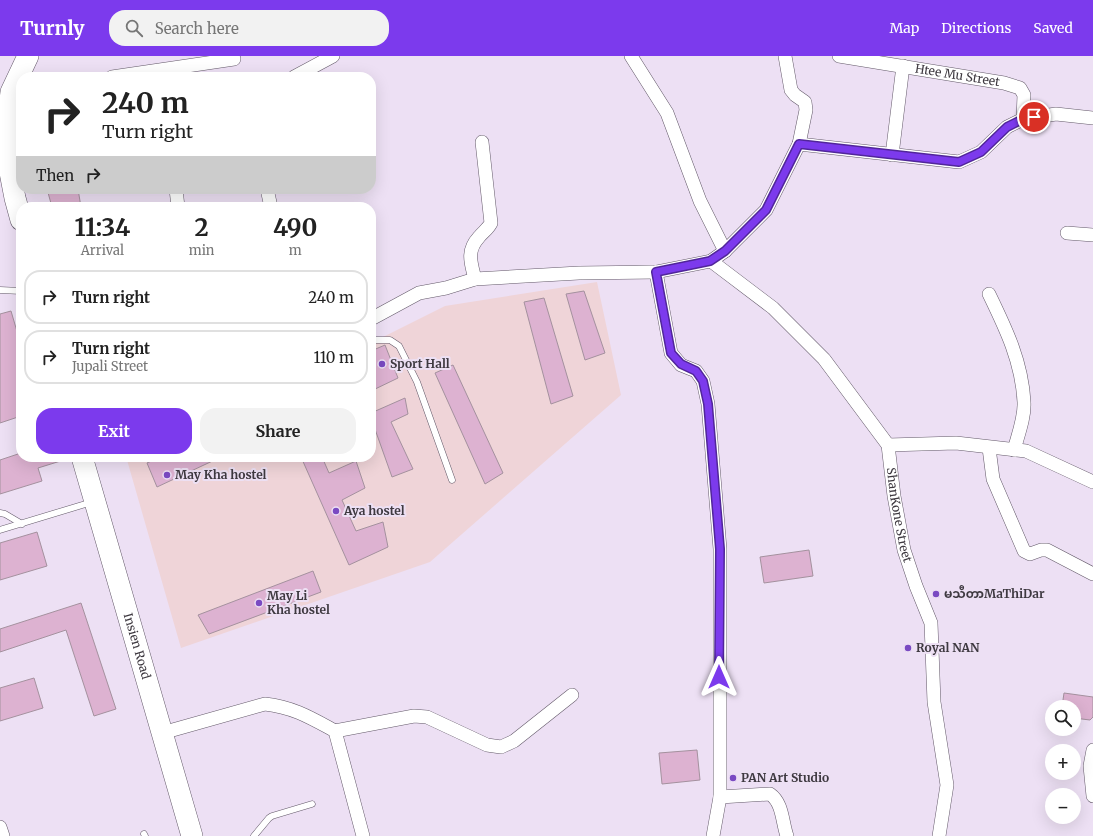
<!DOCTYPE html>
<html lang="en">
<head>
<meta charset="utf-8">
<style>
	body { margin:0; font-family:Merriweather,"Noto Sans Myanmar",serif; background:#f2f2f2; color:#222; height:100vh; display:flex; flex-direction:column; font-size:15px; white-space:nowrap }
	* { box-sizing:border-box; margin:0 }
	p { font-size:13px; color:#767676 }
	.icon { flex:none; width:22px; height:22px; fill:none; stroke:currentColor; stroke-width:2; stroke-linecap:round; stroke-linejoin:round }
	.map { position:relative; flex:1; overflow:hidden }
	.drawer { position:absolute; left:16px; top:146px; width:360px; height:260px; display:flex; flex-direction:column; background:#fff; border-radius:16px; box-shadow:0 4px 16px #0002 }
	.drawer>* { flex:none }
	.guide { position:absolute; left:16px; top:16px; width:360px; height:122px; border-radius:16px; box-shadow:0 4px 16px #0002; background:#fff; color:#222; overflow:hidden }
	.tools { position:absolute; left:1045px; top:644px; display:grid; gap:8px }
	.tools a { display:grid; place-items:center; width:36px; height:36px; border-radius:50%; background:#fff; box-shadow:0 4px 16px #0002; font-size:20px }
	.pin { position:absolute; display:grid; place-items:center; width:34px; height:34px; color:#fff; margin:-17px; border:2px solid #fff; border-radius:50%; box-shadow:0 1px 4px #0007 }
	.me { position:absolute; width:44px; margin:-22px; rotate:0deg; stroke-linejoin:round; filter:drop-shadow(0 0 3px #0008) }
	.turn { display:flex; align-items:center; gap:14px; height:84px; padding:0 20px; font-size:18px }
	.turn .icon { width:52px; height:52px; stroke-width:2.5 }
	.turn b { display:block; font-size:28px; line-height:34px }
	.then { display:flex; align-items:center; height:38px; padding:0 20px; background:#0003; gap:8px; font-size:15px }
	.eta { display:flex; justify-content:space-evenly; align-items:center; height:68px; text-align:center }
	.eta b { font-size:24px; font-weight:700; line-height:28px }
	.cta { display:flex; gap:8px; margin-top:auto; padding:8px 20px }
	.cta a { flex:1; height:46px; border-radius:16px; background:#7c3aed; color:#fff; font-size:16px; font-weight:700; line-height:46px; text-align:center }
	.cta a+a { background:#f2f2f2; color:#222 }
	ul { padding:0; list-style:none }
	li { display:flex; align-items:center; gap:12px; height:54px; margin:0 8px 6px; padding:0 12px; border:2px solid #e0e0e0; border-radius:16px }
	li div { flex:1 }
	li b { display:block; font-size:15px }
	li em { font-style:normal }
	header { display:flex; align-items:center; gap:24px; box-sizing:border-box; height:56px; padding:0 20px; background:#7c3aed; color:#fff }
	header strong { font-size:19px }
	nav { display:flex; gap:22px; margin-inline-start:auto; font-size:14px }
	.search { width:280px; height:36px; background:#f2f2f2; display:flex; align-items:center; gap:10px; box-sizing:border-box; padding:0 14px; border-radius:16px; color:#767676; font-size:15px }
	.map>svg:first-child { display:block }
	.education { fill:#efd4d8 }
	.building { fill:#ddb2d1; stroke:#a4919e }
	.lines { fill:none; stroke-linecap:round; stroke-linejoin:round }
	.service-casing { stroke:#635969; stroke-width:7 }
	.minor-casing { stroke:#635969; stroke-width:14 }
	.primary-casing { stroke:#635969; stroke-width:22 }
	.service { stroke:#fff; stroke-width:6 }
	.minor { stroke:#fff; stroke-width:13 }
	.primary { stroke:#fff; stroke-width:21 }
	.route-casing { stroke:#51269a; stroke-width:10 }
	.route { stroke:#7c3aed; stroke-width:7 }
	.poi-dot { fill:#7a4ac2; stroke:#ede0f4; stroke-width:1.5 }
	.labels { text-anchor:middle; stroke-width:4; stroke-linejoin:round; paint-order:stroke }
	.street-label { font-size:12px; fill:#3e3940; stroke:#ede0f4 }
	.poi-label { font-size:12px; font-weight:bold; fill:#3e3940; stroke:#ede0f4; text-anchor:start }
</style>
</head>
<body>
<header>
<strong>Turnly</strong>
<div class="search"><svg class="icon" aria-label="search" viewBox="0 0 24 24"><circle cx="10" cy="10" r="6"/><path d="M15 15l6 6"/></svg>Search here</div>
<nav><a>Map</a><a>Directions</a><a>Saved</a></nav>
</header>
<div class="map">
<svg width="1093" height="780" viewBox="0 0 1093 780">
	<rect width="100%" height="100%" fill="#ede0f4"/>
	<polygon class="education" points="597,226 621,339 430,506 181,592 127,404 132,401 371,401 371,287 445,250"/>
	<g class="building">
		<polygon points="47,133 78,133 81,151 52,151"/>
		<polygon points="584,235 605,297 585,304 566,238"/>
		<polygon points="544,242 573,340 551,348 524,246"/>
		<polygon points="11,255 21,289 21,341 19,341 21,349 21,360 0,367 0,258"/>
		<polygon points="385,289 398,322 371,335 371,295"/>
		<polygon points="453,309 503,417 485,428 435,317"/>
		<polygon points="405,342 408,358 391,366 413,413 392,421 371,362 371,357"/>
		<polygon points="21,397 21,401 67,401 67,403 38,412 42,425 0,438 0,404"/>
		<polygon points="160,401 221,401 157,431 147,407"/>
		<polygon points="301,401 322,401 329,417 356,405 365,432 342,444 356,475 383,466 388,491 349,509"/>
		<polygon points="37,476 47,510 0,524 0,487"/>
		<polygon points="809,494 813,520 764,527 760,501"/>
		<polygon points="313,515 321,536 209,578 198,559"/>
		<polygon points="81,547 116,653 94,660 66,574 0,596 0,573"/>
		<polygon points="34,622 43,652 0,665 0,632"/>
		<polygon points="1064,637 1093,641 1093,661 1090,664 1074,662 1074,651 1062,651"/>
		<polygon points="697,694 700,724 662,728 659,697"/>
	</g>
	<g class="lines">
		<defs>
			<g id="service">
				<polyline points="0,234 21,235"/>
				<polyline points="371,284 390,284 399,290 417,326 452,424"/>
				<polyline points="0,457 5,458 22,468"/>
				<polyline points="0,474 92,446"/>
				<polyline points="144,778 145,780"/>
				<polyline points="254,780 269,762 272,760 312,748"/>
			</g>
			<g id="minor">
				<polyline points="631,0 667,57 700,145 725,195"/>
				<path id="s1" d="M839,0L1004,27L1020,32L1024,39L1023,63"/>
				<polyline points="112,21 234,3"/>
				<polyline points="294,21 333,0"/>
				<polyline points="799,88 959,106 981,96 1007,71 1023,63 1056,58 1093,62"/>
				<polyline points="892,99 903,10"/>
				<polyline points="176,133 178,151"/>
				<polyline points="267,133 271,151"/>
				<polyline points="1067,177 1093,179"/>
				<path id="s2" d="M711,205L773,252L824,303L888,389L894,440L904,494L916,530L931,567L934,646L947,729L939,780"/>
				<polyline points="656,216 671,297 681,309 696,315 703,325 708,348 720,493 720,741 713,780"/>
				<path d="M475,223C471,207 466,195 479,181C483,176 488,173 491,167L482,86"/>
				<path d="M989,238C1006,273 1022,306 1024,346C1025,361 1018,379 1014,394"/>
				<polyline points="371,263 419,237 446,232 475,223 579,217 656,216 711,205 725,195 766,154 799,88 806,54 805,46 795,39 791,34 785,0"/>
				<polyline points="888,389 956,387 1026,395 1093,426"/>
				<polyline points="989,392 993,423 1024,495 1030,498 1041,494 1047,494 1093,518"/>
				<polyline points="335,675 414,660 427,661 487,689 501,691 514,685 572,639"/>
				<path d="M162,677L265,648C293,651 311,662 335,675L363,780"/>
				<polyline points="1093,694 1090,710 1093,740"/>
				<path d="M720,741L770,738C783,747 782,766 787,780"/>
				<polyline points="0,771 3,780"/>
			</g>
			<g id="primary">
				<polyline points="21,164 15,142 8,106 6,76 11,36 28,0"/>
				<path id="s3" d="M82,401L192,780"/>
			</g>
		</defs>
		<use href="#service" class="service-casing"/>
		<use href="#minor" class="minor-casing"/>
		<use href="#primary" class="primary-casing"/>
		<use href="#service" class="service"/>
		<use href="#minor" class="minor"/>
		<use href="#primary" class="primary"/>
	</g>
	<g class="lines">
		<defs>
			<polyline id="route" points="719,621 720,493 708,348 703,325 696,315 681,308 671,297 656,216 710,205 725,195 766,154 799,88 959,106 981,96 1007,71 1023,63 1034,61"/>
		</defs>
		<use href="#route" class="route-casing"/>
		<use href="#route" class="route"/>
	</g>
	<g class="poi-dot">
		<circle cx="382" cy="308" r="4"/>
		<circle cx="167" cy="419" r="4"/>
		<circle cx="336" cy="455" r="4"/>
		<circle cx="936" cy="538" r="4"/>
		<circle cx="259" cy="547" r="4"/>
		<circle cx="908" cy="592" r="4"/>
		<circle cx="733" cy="722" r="4"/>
	</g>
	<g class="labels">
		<g class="street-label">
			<text dy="4" stroke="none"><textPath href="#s1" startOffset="120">Htee Mu Street</textPath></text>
			<text dy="4" stroke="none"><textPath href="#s2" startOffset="328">ShanKone Street</textPath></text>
			<text dy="4" stroke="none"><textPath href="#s3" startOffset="197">Insien Road</textPath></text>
		</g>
		<g class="poi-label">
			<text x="390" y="312">Sport Hall</text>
			<text x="175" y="423">May Kha hostel</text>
			<text x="344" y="459">Aya hostel</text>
			<text x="944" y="542">မသီတာMaThiDar</text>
			<text x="267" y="544">May Li<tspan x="267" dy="14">Kha hostel</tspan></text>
			<text x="916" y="596">Royal NAN</text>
			<text x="741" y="726">PAN Art Studio</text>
		</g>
	</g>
</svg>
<div class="tools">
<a><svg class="icon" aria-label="search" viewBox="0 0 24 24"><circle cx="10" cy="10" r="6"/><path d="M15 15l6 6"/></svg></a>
<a>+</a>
<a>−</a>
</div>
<div class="pin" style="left:1034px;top:61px;background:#d93025"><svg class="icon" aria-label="arrive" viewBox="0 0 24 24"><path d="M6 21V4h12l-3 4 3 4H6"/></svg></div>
<svg class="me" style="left:719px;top:621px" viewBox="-20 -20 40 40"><path d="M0-17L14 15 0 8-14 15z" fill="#7c3aed" stroke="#fff" stroke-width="4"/></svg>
<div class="guide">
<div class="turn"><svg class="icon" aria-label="right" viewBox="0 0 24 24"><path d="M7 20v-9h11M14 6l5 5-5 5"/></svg><div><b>240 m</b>Turn right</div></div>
<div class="then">Then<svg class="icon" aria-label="right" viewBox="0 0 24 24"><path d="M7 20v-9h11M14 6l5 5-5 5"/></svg></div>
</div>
<section class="drawer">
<div class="eta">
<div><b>11:34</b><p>Arrival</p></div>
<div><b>2</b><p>min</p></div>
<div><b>490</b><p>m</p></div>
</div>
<ul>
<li><svg class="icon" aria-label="right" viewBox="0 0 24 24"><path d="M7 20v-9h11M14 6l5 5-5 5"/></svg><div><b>Turn right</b></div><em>240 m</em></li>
<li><svg class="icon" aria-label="right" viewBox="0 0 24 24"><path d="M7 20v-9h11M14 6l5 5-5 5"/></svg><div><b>Turn right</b><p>Jupali Street</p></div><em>110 m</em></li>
</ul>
<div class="cta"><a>Exit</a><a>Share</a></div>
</section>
</div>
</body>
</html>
